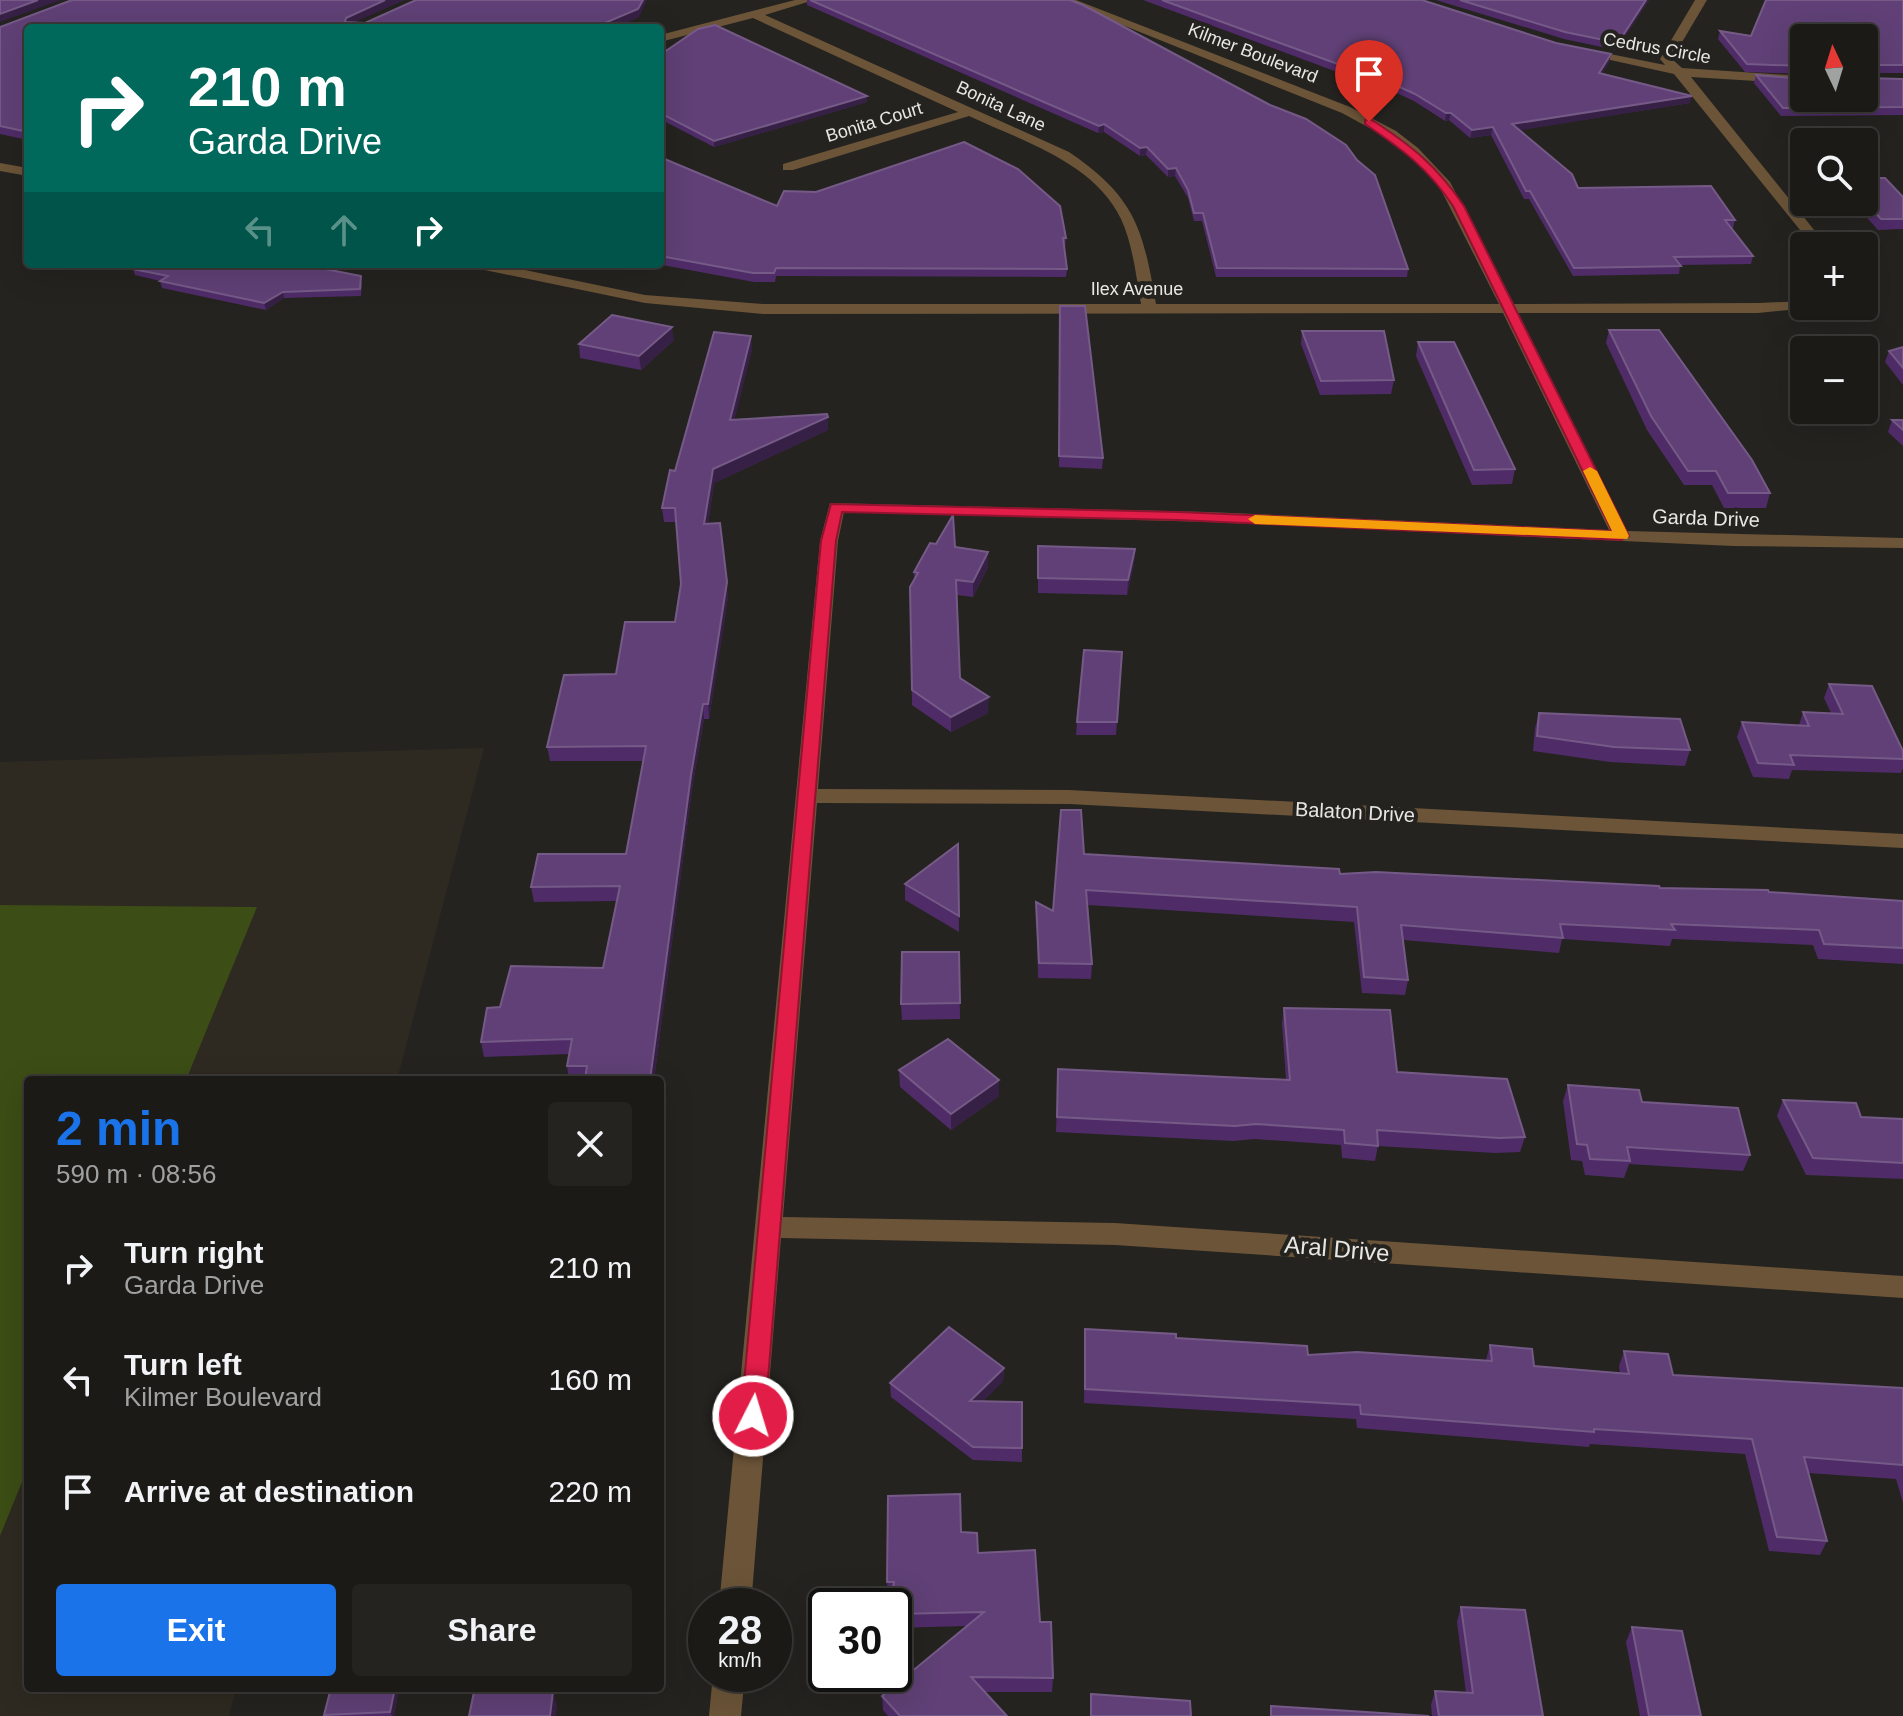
<!DOCTYPE html>
<html lang="en">
<head>
<meta charset="utf-8">
<style>
	body { margin:0; font-family:Helvetica,sans-serif; background:#242320; color:#f1f3f6; height:100vh; display:flex; flex-direction:column; font-size:30px; white-space:nowrap }
	* { box-sizing:border-box; margin:0 }
	p { font-size:26px; color:#a0a1a1 }
	.icon { flex:none; width:44px; height:44px; fill:none; stroke:currentColor; stroke-width:2; stroke-linecap:round; stroke-linejoin:round }
	.map { position:relative; flex:1; overflow:hidden }
	.sheet { position:absolute; left:24px; top:1076px; width:640px; height:616px; display:flex; flex-direction:column; background:#1b1a17; border-radius:8px; box-shadow:0 8px 32px #0002,0 0 0 2px #393836 }
	.sheet>* { flex:none }
	.top-card { position:absolute; left:24px; top:24px; width:640px; height:244px; border-radius:8px; box-shadow:0 8px 32px #0002,0 0 0 2px #393836; background:#00695c; color:#fff; overflow:hidden }
	.needle { width:52px; rotate:356deg }
	.buttons { position:absolute; left:1790px; top:24px; display:grid; gap:16px }
	.buttons a { display:grid; place-items:center; width:88px; height:88px; border-radius:8px; background:#1b1a17; box-shadow:0 8px 32px #0002,0 0 0 2px #393836; font-size:40px }
	.speed { position:absolute; left:688px; top:1588px; display:flex; gap:16px; font-size:40px; font-weight:700; text-align:center }
	.speed>* { display:grid; place-content:center; width:104px; height:104px; border-radius:50%; background:#1b1a17; box-shadow:0 8px 32px #0002,0 0 0 2px #393836; line-height:1 }
	.speed small { font-size:20px; font-weight:400 }
	.speed .limit { border:4px solid #111; border-radius:12px; background:#fff; color:#111 }
	.pin { position:absolute; display:grid; place-items:center; width:68px; height:68px; color:#fff; margin:-82px -34px; border-radius:50% 50% 50% 0; rotate:-45deg; box-shadow:0 0 8px #0007 }
	.pin .icon { rotate:45deg }
	.me { position:absolute; width:88px; margin:-44px; rotate:5deg; stroke-linejoin:round; filter:drop-shadow(0 0 6px #0008) }
	.turn { display:flex; align-items:center; gap:28px; height:168px; padding:0 32px; font-size:36px }
	.turn .icon { width:104px; height:104px; stroke-width:2.5 }
	.turn b { display:block; font-size:56px; line-height:68px }
	.lanes { display:flex; align-items:center; height:76px; padding:0 32px; background:#0003; justify-content:center; gap:40px; direction:ltr }
	.lanes .off { opacity:.35 }
	.round { display:grid; place-items:center; flex:none; width:84px; height:84px; border-radius:8px; background:#242320 }
	.head { display:flex; align-items:center; justify-content:space-between; height:136px; padding:0 32px }
	h1 { font-size:48px; font-weight:700; line-height:60px; color:#1a73e8 }
	.primary-button { display:flex; gap:16px; margin-top:auto; padding:16px 32px }
	.primary-button a { flex:1; height:92px; border-radius:8px; background:#1a73e8; color:#fff; font-size:32px; font-weight:700; line-height:92px; text-align:center }
	.primary-button a+a { background:#242320; color:#f1f3f6 }
	ul { padding:0; list-style:none }
	li { display:flex; align-items:center; gap:24px; height:112px; padding:0 32px }
	li div { flex:1 }
	li b { display:block; font-size:30px }
	li em { font-style:normal }
	.map>svg:first-child { display:block }
	.built { fill:#2e2a21 }
	.green { fill:#3c4d15 }
	.lines { fill:none; stroke-linecap:round; stroke-linejoin:round }
	.minor { fill:#6b5438; fill-rule:evenodd }
	.wall { fill:#4f2c68 }
	.shaded-wall { fill:#372045 }
	.building { fill:#604076; stroke:#755a87; stroke-width:2 }
	.route { fill:#e11d48; stroke:#92132f; stroke-width:2 }
	.slow { fill:#f59e0b }
	.labels { text-anchor:middle; stroke-width:8; stroke-linejoin:round; paint-order:stroke }
	.far-street-label { font-size:18px; fill:#e8e7e4; stroke:#24231f }
	.street-label { font-size:20px; fill:#e8e7e4; stroke:#24231f }
	.near-street-label { font-size:24px; fill:#e8e7e4; stroke:#24231f }
</style>
</head>
<body>
<div class="map">
<svg width="1903" height="1716" viewBox="0 0 1903 1716">
	<rect width="100%" height="100%" fill="#24231f"/>
	<polygon class="built" points="484,748 397,1080 28,1080 28,1688 236,1688 229,1716 0,1716 0,762"/>
	<polygon class="green" points="0,905 257,907 186,1080 28,1080 28,1467 0,1536"/>
	<g class="lines">
		<g class="minor">
			<path d="M795,0H814L765,15L1069,152C1135,197 1143,228 1156,304H1499L1438,184L1408,154L1386,137L1342,113L1060,0H1076L1350,107L1396,131L1418,148L1450,182L1514,304L1758,303L1804,301V306H1811L1809,308L1758,313H1518L1627,531L1903,538V548L1733,546L1209,522L844,512L838,541L818,789L1069,790L1903,834V848L1069,804L817,803L783,1217L1115,1223L1903,1276V1298L1115,1245L781,1238L751,1606H719L820,541L830,503L1209,512L1609,530L1503,313L763,314L645,303L470,267L468,264H496L645,295L763,304H1141C1136,276 1133,245 1121,219C1094,162 1022,141 969,116L793,170H783V164L958,112L753,18L660,42V35Z"/>
			<polygon points="1695,0 1707,0 1672,59 1682,68 1804,76 1804,84 1691,77 1827,246 1813,246 1674,74 1574,52 1580,48 1665,65 1660,59"/>
			<polygon points="0,163 28,168 28,176 0,171"/>
			<polygon points="713,1674 745,1674 741,1716 709,1716"/>
		</g>
	</g>
	<g class="wall">
		<polygon points="72,0 404,0 354,22 365,23 639,17 613,28 28,28 28,140 0,134 0,27"/>
		<polygon points="807,0 1070,0 1408,269 1407,277 1216,277 1202,221 1194,221 1188,198 1175,176 1168,177 1146,155 1140,156 1104,132 1098,133 807,5"/>
		<polygon points="1143,0 1422,0 1556,43 1611,54 1609,62 1602,73 1690,103 1519,130 1578,188 1735,220 1733,228 1732,228 1753,256 1751,264 1680,265 1679,274 1573,276 1529,199 1524,199 1491,135 1470,138 1449,120 1445,121 1414,101 1368,80 1364,82"/>
		<polygon points="1436,0 1649,0 1616,50 1564,39"/>
		<polygon points="1903,0 1903,73 1864,73 1804,38 1804,74 1745,72 1718,39 1720,31 1751,36"/>
		<polygon points="660,55 867,96 867,102 714,147 660,119"/>
		<polygon points="1756,75 1804,79 1903,79 1903,115 1781,116 1754,83"/>
		<polygon points="660,157 777,206 1066,238 1065,247 1064,247 1067,269 1066,277 776,276 775,282 754,282 657,264 660,264"/>
		<polygon points="1864,178 1903,197 1903,229 1878,230 1853,202 1864,202"/>
		<polygon points="133,269 362,283 361,296 284,298 266,310 162,288 160,281 135,275"/>
		<polygon points="1060,306 1103,458 1102,469 1059,467"/>
		<polygon points="1609,330 1770,493 1766,508 1724,508 1712,485 1684,485 1647,430 1606,343"/>
		<polygon points="1302,331 1394,380 1391,394 1320,395 1301,344"/>
		<polygon points="674,340 641,370 580,358 579,344"/>
		<polygon points="1418,342 1515,469 1512,484 1472,485 1416,356"/>
		<polygon points="1903,347 1903,385 1885,362 1889,351"/>
		<polygon points="752,349 734,420 828,417 828,430 714,483 708,524 728,596 709,719 704,719 692,789 654,1080 569,1080 567,1066 569,1054 484,1057 481,1042 500,1007 603,968 617,901 534,902 531,887 626,854 643,761 550,761 547,747 616,674 675,622 681,584 676,522 664,522 662,508 675,471"/>
		<polygon points="1892,420 1903,420 1903,446 1888,432"/>
		<polygon points="1038,546 1135,549 1134,564 1127,595 1038,593"/>
		<polygon points="955,547 988,552 988,567 973,597 957,595 960,678 988,713 951,732 912,705 910,587 914,581 914,572"/>
		<polygon points="1122,652 1116,735 1076,735 1077,722"/>
		<polygon points="1829,684 1903,751 1903,768 1901,773 1792,770 1789,779 1753,777 1737,737 1742,722 1799,725 1803,712 1831,713 1824,698"/>
		<polygon points="1539,713 1690,750 1685,766 1610,762 1533,751 1535,728"/>
		<polygon points="958,844 959,932 905,900 905,884"/>
		<polygon points="1084,854 1340,874 1769,892 1903,901 1903,964 1818,959 1813,945 1672,939 1670,946 1562,939 1559,953 1403,940 1408,980 1405,995 1362,993 1354,922 1088,905 1092,964 1091,979 1038,978 1036,902 1053,911"/>
		<polygon points="959,952 960,1019 902,1020 901,1004"/>
		<polygon points="1284,1008 1397,1072 1525,1137 1520,1152 1495,1153 1378,1146 1375,1161 1342,1158 1341,1145 1254,1139 1233,1141 1056,1132 1058,1069 1286,1080 1282,1023"/>
		<polygon points="899,1070 999,1080 999,1096 951,1130 900,1087"/>
		<polygon points="1568,1085 1642,1102 1750,1155 1743,1171 1629,1164 1624,1178 1585,1175 1582,1161 1571,1160 1563,1101"/>
		<polygon points="1783,1100 1861,1117 1903,1119 1903,1179 1806,1175 1777,1116"/>
		<polygon points="1085,1329 1308,1355 1486,1360 1490,1345 1534,1366 1620,1373 1619,1366 1624,1351 1673,1375 1903,1388 1903,1503 1896,1479 1808,1473 1827,1541 1820,1555 1769,1551 1745,1454 1590,1444 1589,1447 1357,1428 1356,1419 1084,1403"/>
		<polygon points="1004,1368 1003,1381 983,1401 1022,1448 1022,1462 973,1460 891,1397 890,1383"/>
		<polygon points="961,1532 1040,1622 1053,1678 1052,1692 984,1692 1007,1716 888,1716 883,1710 882,1696 966,1626 894,1628 894,1606 891,1597 888,1597 887,1582"/>
		<polygon points="1461,1607 1543,1716 1432,1716 1431,1705 1435,1691 1466,1693 1457,1622"/>
		<polygon points="1632,1627 1701,1716 1640,1716 1626,1642"/>
		<polygon points="331,1688 399,1688 394,1716 325,1716"/>
	</g>
	<g class="shaded-wall">
		<polygon points="38,0 61,0 0,22 0,14"/>
		<polygon points="385,0 404,0 348,25 345,22 346,18"/>
		<polygon points="643,0 647,0 639,17 613,28 593,28"/>
		<polygon points="1646,0 1649,0 1616,50 1618,43"/>
		<polygon points="1611,54 1609,62 1598,80 1599,73"/>
		<polygon points="1369,73 1368,80 1364,82 1365,74"/>
		<polygon points="867,96 867,102 714,147 714,141"/>
		<polygon points="1692,96 1690,103 1510,132 1512,124"/>
		<polygon points="1446,113 1451,113 1449,120 1445,121"/>
		<polygon points="1104,124 1104,132 1098,133 1099,126"/>
		<polygon points="1493,127 1491,135 1470,138 1472,130"/>
		<polygon points="1147,147 1146,155 1140,156 1140,148"/>
		<polygon points="1176,168 1175,176 1168,177 1168,169"/>
		<polygon points="283,292 284,298 266,310 264,303"/>
		<polygon points="672,327 674,340 641,370 639,356"/>
		<polygon points="751,336 752,349 731,434 730,420"/>
		<polygon points="828,417 828,430 714,483 706,538 704,524 713,469"/>
		<polygon points="1135,549 1134,564 1127,595 1128,580"/>
		<polygon points="988,552 988,567 973,597 973,582"/>
		<polygon points="727,582 728,596 725,619 709,719 708,704"/>
		<polygon points="989,697 988,713 951,732 951,717"/>
		<polygon points="703,704 704,719 692,789 654,1080 650,1080 691,775"/>
		<polygon points="999,1080 999,1096 951,1130 951,1114"/>
		<polygon points="1004,1368 1003,1381 970,1415 970,1401"/>
		<polygon points="395,1688 399,1688 394,1716 392,1716 390,1712"/>
		<polygon points="553,1691 557,1706 556,1716 550,1716"/>
	</g>
	<g class="building">
		<polygon points="0,0 38,0 0,14"/>
		<polygon points="72,0 385,0 346,18 345,22 365,23 416,0 643,0 638,9 593,28 28,28 28,132 0,126 0,27"/>
		<polygon points="810,0 1070,0 1083,5 1270,105 1306,119 1346,145 1357,160 1375,175 1408,269 1217,268 1203,213 1194,213 1188,190 1176,168 1168,169 1147,147 1140,148 1104,124 1099,126"/>
		<polygon points="1162,0 1422,0 1556,43 1611,54 1599,73 1692,96 1512,124 1572,174 1578,188 1711,186 1735,220 1725,220 1753,256 1674,257 1681,266 1574,268 1530,191 1526,191 1493,127 1472,130 1451,113 1446,113 1415,94 1369,73 1365,74"/>
		<polygon points="1460,0 1646,0 1618,43 1565,32"/>
		<polygon points="1766,0 1903,0 1903,65 1866,65 1864,68 1864,38 1804,38 1804,66 1747,64 1720,31 1751,36"/>
		<polygon points="715,25 867,96 714,141 660,113 660,55 698,29"/>
		<polygon points="1756,75 1804,79 1804,98 1864,98 1864,77 1864,78 1903,79 1903,107 1783,108"/>
		<polygon points="964,142 1018,169 1060,206 1066,238 1063,238 1067,269 776,268 774,273 753,273 660,256 660,157 777,206 784,191 816,192"/>
		<polygon points="1864,178 1885,178 1903,197 1903,219 1881,219 1864,200"/>
		<polygon points="141,264 300,264 361,276 360,289 283,292 264,303 160,281 168,276 133,269"/>
		<polygon points="1060,306 1085,306 1103,458 1059,456"/>
		<polygon points="612,315 672,327 639,356 579,344"/>
		<polygon points="1609,330 1659,330 1752,460 1770,493 1728,493 1716,471 1688,471 1651,416"/>
		<polygon points="1302,331 1384,331 1394,380 1321,381"/>
		<polygon points="714,332 751,336 730,420 827,414 828,417 713,469 704,524 720,523 727,582 708,704 703,704 691,775 650,1080 585,1080 587,1066 567,1066 572,1039 481,1042 487,1008 500,1007 511,966 603,968 620,886 531,887 538,854 626,854 646,746 547,747 564,675 616,674 625,622 675,622 681,584 675,508 662,508 670,470 675,471"/>
		<polygon points="1418,342 1454,342 1515,469 1474,470"/>
		<polygon points="1903,347 1903,368 1889,351"/>
		<polygon points="1892,420 1903,420 1903,430"/>
		<polygon points="953,515 955,547 988,552 973,582 956,580 960,678 989,697 951,717 912,690 910,587 918,573 914,572 930,543 936,544"/>
		<polygon points="1038,546 1135,549 1128,580 1038,578"/>
		<polygon points="1084,650 1122,652 1117,722 1077,722"/>
		<polygon points="1829,684 1872,686 1903,751 1903,759 1790,755 1794,765 1758,763 1742,722 1809,726 1803,712 1843,714"/>
		<polygon points="1539,713 1680,719 1690,750 1614,747 1537,736"/>
		<polygon points="1061,810 1081,810 1084,854 1339,869 1340,874 1376,872 1659,886 1660,888 1768,890 1769,892 1903,901 1903,948 1824,944 1819,930 1671,924 1675,930 1560,924 1563,938 1401,925 1408,980 1364,977 1357,907 1086,890 1092,964 1039,963 1036,902 1053,911"/>
		<polygon points="958,844 959,916 905,884"/>
		<polygon points="902,952 959,952 960,1003 901,1004"/>
		<polygon points="1284,1008 1390,1010 1397,1072 1507,1079 1525,1137 1499,1138 1377,1130 1378,1146 1345,1143 1344,1130 1256,1124 1235,1126 1057,1117 1058,1069 1290,1080"/>
		<polygon points="948,1039 999,1080 951,1114 899,1070"/>
		<polygon points="1568,1085 1639,1090 1642,1102 1738,1108 1750,1155 1627,1147 1630,1161 1590,1159 1587,1145 1577,1144"/>
		<polygon points="1783,1100 1856,1103 1861,1117 1903,1119 1903,1163 1813,1158"/>
		<polygon points="949,1327 1004,1368 970,1401 1022,1402 1022,1448 973,1447 890,1383"/>
		<polygon points="1085,1329 1176,1334 1176,1338 1307,1346 1308,1355 1357,1352 1492,1361 1490,1345 1532,1349 1534,1366 1629,1374 1624,1351 1668,1354 1673,1375 1903,1388 1903,1465 1804,1457 1827,1541 1777,1537 1752,1439 1594,1429 1594,1432 1361,1414 1360,1405 1085,1389"/>
		<polygon points="960,1494 961,1532 977,1533 978,1553 1035,1550 1040,1622 1051,1622 1053,1678 971,1677 1007,1716 900,1716 882,1696 984,1612 894,1614 894,1606 890,1606 894,1582 887,1582 888,1496"/>
		<polygon points="1461,1607 1525,1610 1543,1716 1439,1716 1435,1691 1473,1693"/>
		<polygon points="1632,1627 1682,1631 1701,1716 1649,1716"/>
		<polygon points="331,1688 395,1688 390,1712 324,1715"/>
		<polygon points="553,1691 550,1716 469,1716 474,1692"/>
		<polygon points="1091,1694 1190,1701 1191,1716 1091,1716"/>
		<polygon points="1271,1706 1429,1716 1271,1716"/>
	</g>
	<path class="route" d="M1365,120H1372C1412,146 1437,166 1464,206L1629,536L1621,540L1178,520L842,512L836,541L765,1416L761,1424L753,1427L744,1424L741,1416L821,541L831,504L1178,512L1612,531L1453,206C1428,168 1402,149 1365,124Z"/>
	<polygon class="slow" points="1590,467 1597,471 1629,536 1627,539 1255,524 1248,519 1255,515 1612,531 1583,471"/>
	<g class="labels">
		<g class="far-street-label">
			<text transform="translate(1657 48) rotate(10)" y="6">Cedrus Circle</text>
			<text transform="translate(1253 53) rotate(21)" y="6">Kilmer Boulevard</text>
			<text transform="translate(1001 106) rotate(25)" y="6">Bonita Lane</text>
			<text transform="translate(874 122) rotate(-17)" y="6">Bonita Court</text>
			<text x="1137" y="295">Ilex Avenue</text>
		</g>
		<g class="street-label">
			<text transform="translate(1706 518) rotate(2)" y="7">Garda Drive</text>
			<text transform="translate(1355 812) rotate(3)" y="7">Balaton Drive</text>
		</g>
		<g class="near-street-label">
			<text transform="translate(1337 1249) rotate(5)" y="8">Aral Drive</text>
		</g>
	</g>
</svg>
<div class="buttons">
<a><svg class="needle" viewBox="-14 -14 28 28"><path d="M0-13l5 13h-10z" fill="#e53935"/><path d="M0 13l5-13h-10z" fill="#a0a1a1"/></svg></a>
<a><svg class="icon" aria-label="search" viewBox="0 0 24 24"><circle cx="10" cy="10" r="6"/><path d="M15 15l6 6"/></svg></a>
<a>+</a>
<a>−</a>
</div>
<div class="speed"><div>28<small>km/h</small></div><div class="limit">30</div></div>
<div class="pin" style="left:1369px;top:122px;background:#d93025"><svg class="icon" aria-label="arrive" viewBox="0 0 24 24"><path d="M6 21V4h12l-3 4 3 4H6"/></svg></div>
<svg class="me" style="left:753px;top:1416px" viewBox="-20 -20 40 40"><circle r="17" fill="#e11d48" stroke="#fff" stroke-width="3"/><path d="M0-11L8 9 0 5-8 9z" fill="#fff"/></svg>
<div class="top-card">
<div class="turn"><svg class="icon" aria-label="right" viewBox="0 0 24 24"><path d="M7 20v-9h11M14 6l5 5-5 5"/></svg><div><b>210 m</b>Garda Drive</div></div>
<div class="lanes"><svg class="icon off" aria-label="left" viewBox="0 0 24 24"><path d="M17 20v-9H6M10 6l-5 5 5 5"/></svg><svg class="icon off" aria-label="ahead" viewBox="0 0 24 24"><path d="M12 20V5M6 11l6-6 6 6"/></svg><svg class="icon" aria-label="right" viewBox="0 0 24 24"><path d="M7 20v-9h11M14 6l5 5-5 5"/></svg></div>
</div>
<section class="sheet">
<div class="head"><div><h1>2 min</h1><p>590 m · 08:56</p></div><a class="round"><svg class="icon" aria-label="close" viewBox="0 0 24 24"><path d="M6 6l12 12M18 6L6 18"/></svg></a></div>
<ul>
<li><svg class="icon" aria-label="right" viewBox="0 0 24 24"><path d="M7 20v-9h11M14 6l5 5-5 5"/></svg><div><b>Turn right</b><p>Garda Drive</p></div><em>210 m</em></li>
<li><svg class="icon" aria-label="left" viewBox="0 0 24 24"><path d="M17 20v-9H6M10 6l-5 5 5 5"/></svg><div><b>Turn left</b><p>Kilmer Boulevard</p></div><em>160 m</em></li>
<li><svg class="icon" aria-label="arrive" viewBox="0 0 24 24"><path d="M6 21V4h12l-3 4 3 4H6"/></svg><div><b>Arrive at destination</b></div><em>220 m</em></li>
</ul>
<div class="primary-button"><a>Exit</a><a>Share</a></div>
</section>
</div>
</body>
</html>
